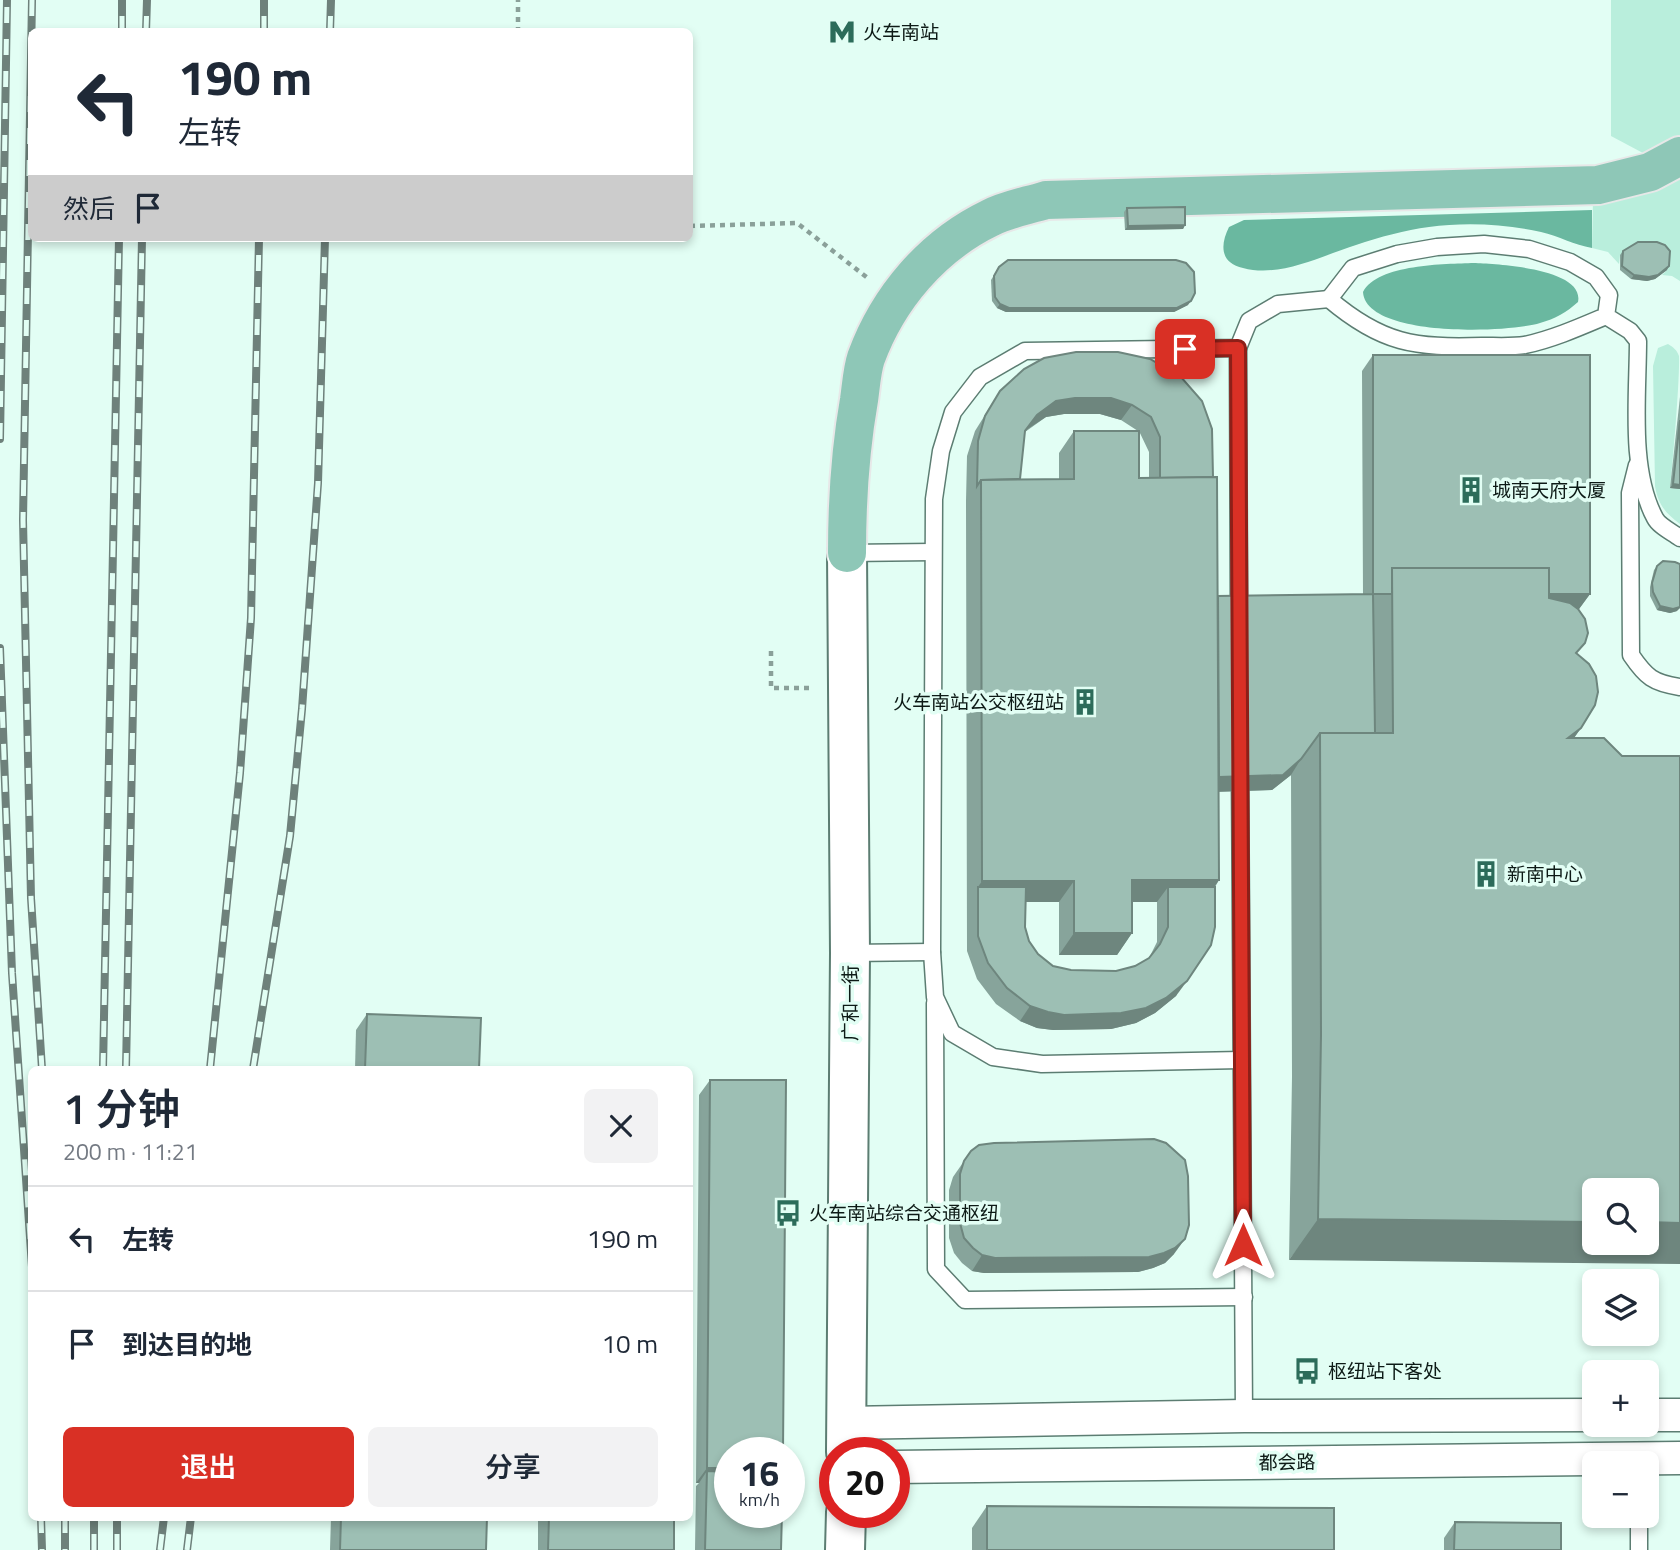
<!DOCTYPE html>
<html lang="zh">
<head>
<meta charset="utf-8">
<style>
	body { margin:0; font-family:"Titillium Web","Noto Sans SC",sans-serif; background:#f2f2f3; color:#1f2937; height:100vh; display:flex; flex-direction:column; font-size:26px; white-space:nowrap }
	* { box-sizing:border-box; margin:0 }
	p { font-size:23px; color:#747a83 }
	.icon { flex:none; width:38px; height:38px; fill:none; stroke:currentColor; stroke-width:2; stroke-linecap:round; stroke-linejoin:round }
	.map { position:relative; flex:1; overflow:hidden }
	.sheet { position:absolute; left:28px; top:1066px; width:665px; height:455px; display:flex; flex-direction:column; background:#fff; border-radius:10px; box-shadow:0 4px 10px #0003 }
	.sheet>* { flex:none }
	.top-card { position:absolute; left:28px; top:28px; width:665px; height:214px; border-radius:10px; box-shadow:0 4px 10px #0003; background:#fff; color:#1f2937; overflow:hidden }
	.fabs { position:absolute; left:1582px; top:1178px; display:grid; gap:14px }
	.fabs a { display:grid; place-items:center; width:77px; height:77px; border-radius:10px; background:#fff; box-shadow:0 4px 10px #0003; font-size:35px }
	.speed { position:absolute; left:714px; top:1437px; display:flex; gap:14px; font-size:35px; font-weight:700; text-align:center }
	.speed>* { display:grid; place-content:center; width:91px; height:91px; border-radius:50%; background:#fff; box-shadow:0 4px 10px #0003; line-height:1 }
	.speed small { font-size:18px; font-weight:400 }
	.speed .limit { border:10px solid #d22; background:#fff; color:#111 }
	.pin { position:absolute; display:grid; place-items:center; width:60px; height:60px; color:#fff; margin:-30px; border-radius:14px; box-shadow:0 4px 10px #0006 }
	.me { position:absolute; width:77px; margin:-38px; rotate:0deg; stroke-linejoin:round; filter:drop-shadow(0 0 5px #0008) }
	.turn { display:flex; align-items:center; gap:24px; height:147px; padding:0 35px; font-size:32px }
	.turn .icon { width:91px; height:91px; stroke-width:2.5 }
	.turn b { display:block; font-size:49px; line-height:60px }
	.then { display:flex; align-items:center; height:66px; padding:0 35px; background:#0003; gap:14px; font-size:26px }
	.round { display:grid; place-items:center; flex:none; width:74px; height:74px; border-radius:10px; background:#f2f2f3 }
	.head { display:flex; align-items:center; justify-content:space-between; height:119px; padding:0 35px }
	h1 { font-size:42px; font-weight:600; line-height:52px }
	.primary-button { display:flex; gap:14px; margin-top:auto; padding:14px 35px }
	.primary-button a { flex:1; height:80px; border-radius:10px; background:#d93025; color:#fff; font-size:28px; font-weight:600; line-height:80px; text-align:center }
	.primary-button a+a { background:#f2f2f3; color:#1f2937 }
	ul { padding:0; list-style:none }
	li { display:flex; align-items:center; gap:21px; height:105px; padding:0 35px; border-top:2px solid #e0e1e3 }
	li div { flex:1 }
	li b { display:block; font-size:26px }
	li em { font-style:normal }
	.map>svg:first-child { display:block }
	.green { fill:#b9eedc }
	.water { fill:#6ab8a0 }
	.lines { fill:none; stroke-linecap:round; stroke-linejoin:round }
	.service-casing { stroke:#5c7d72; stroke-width:19 }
	.minor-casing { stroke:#5c7d72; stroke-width:35 }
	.tertiary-casing { stroke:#5c7d72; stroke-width:42 }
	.primary-casing { stroke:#e7e8e8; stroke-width:42 }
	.path { stroke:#8aa099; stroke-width:4.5; stroke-dasharray:5 5; stroke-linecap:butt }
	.service { stroke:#fff; stroke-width:16 }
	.minor { stroke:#fff; stroke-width:32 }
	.tertiary { stroke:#fff; stroke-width:38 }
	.primary { stroke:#8ec7b7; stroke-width:38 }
	.rail-casing { stroke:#6e817b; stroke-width:8 }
	.rail { stroke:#e2fef4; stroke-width:5; stroke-dasharray:16; stroke-linecap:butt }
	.wall { fill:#87a49b; fill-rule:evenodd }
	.shaded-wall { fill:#6e867e }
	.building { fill:#9dbfb4; stroke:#6e867e; stroke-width:2 }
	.route-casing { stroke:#8d1f18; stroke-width:18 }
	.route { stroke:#d93025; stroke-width:12 }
	.labels { text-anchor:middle; stroke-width:7; stroke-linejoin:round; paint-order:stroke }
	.poi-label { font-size:19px; fill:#0d1a16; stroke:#e2fef4; text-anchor:start }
	.street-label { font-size:19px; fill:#0d1a16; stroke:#e2fef4 }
</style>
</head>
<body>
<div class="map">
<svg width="1680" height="1550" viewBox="0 0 1680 1550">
	<rect width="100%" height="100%" fill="#e2fef4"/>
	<g class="green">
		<polygon points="1611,0 1680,0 1680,281 1672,276 1662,275 1667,270 1620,255 1619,264 1608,252 1592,248 1593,199 1673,169 1611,136"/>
		<path d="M1668,344C1673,347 1677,350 1679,356C1680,377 1673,461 1670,488L1680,489V524C1665,513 1658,504 1655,486L1653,366L1658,348Z"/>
	</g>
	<g class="water">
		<path d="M1592,210V248C1574,245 1559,236 1541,232C1506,224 1465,222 1429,227C1405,230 1380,237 1356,245C1321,256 1280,278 1243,268C1220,263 1220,245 1229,227L1244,220Z"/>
		<path d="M1474,263C1496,264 1585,268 1578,302C1567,312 1555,319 1540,323C1509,333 1366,338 1363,292C1378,264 1445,264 1474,263Z"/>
	</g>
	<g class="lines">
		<defs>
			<g id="service">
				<path d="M1606,316L1609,295L1596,277L1570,262L1529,249L1484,244L1437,247L1397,254L1353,268L1329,299C1382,344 1415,348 1482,346C1496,346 1512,347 1525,345C1553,339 1580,327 1606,316L1630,331L1638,341C1638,395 1629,470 1655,518C1659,526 1672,532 1680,538"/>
				<polyline points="1238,348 1239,616"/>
				<path d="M1637,465L1630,493L1631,655C1646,677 1653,683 1680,687"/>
				<polyline points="847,553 933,552"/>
				<polyline points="1240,771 1244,1416"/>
				<polyline points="850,953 932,952"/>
				<polyline points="935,1003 936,1269 965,1300 1244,1297"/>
				<polyline points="1241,1060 1042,1064 993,1057 952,1033 935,997 932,952 934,499 941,451 953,412 980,377 1025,351 1238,348 1249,321 1278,304 1329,299"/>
				<polyline points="1639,1550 1639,1516"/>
			</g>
			<g id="minor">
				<polyline points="1647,1415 1680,1415"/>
				<polyline points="846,1423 1244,1416 1594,1415"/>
				<polyline points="894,1467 1680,1458"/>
			</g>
			<g id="tertiary">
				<polyline points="846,1452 850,953 847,553"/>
				<polyline points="845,1550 846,1512"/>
			</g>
			<path id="primary" d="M847,553C847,501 850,451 859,400C861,386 862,370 866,358C888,298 932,246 990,218C1007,209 1027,206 1046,200L1598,185L1650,172L1680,156"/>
		</defs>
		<use href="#service" class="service-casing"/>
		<use href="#minor" class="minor-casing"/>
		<use href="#tertiary" class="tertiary-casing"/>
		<use href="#primary" class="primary-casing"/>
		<g class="path">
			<polyline points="518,32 518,0"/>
			<polyline points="690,226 797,223 869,279"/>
			<polyline points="771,651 771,688 813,688"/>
		</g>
		<use href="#service" class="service"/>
		<use href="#minor" class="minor"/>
		<use href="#tertiary" class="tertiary"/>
		<use href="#primary" class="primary"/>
		<defs>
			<g id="rail">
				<polyline points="32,0 23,520 31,898 42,1069"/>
				<polyline points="122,32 122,0"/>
				<polyline points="146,32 147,0"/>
				<polyline points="264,32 264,0"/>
				<polyline points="330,32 331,0"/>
				<polyline points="0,439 7,0"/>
				<polyline points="0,648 12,973 32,1267"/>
				<polyline points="103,1069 119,238"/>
				<polyline points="126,1069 142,238"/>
				<polyline points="210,1069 240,773 251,618 259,238"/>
				<polyline points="253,1069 290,836 302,709 318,483 325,238"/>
				<polyline points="41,1517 42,1550"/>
				<polyline points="65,1517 65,1550"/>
				<polyline points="94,1550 94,1517"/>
				<polyline points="117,1550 117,1517"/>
				<polyline points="160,1550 164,1517"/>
				<polyline points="187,1550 191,1517"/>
			</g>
		</defs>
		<use href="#rail" class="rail-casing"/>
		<use href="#rail" class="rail"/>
	</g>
	<g class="wall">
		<polygon points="1127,208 1185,225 1183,229 1125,230 1124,212"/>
		<polygon points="1623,251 1667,270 1655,279 1647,281 1631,279 1620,270 1620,255"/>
		<polygon points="999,267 1188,305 1174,312 1006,312 997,308 992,301 991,280"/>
		<path d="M1118,352L1213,477L1218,596L1363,594L1362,371L1373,355L1590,594L1579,609H1578L1577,653L1581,728L1574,738L1622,756H1680L1289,1260L1292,1077L1291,775L1272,790L1219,792V880L1215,887L1176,996L1155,1013L1136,1023L1111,1029L1053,1030L1037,1028L1020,1021L996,1004L977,979L967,951L966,501L967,456L975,431L1000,391ZM1064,414H1100L1121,420L1138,431H1074L1059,453V479H1020L1025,432L1046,417ZM1139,431L1149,452V478H1139ZM1026,902H1059V955H1117L1132,933V902H1157V942L1149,958L1135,966L1116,971L1071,970L1053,966L1038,954L1029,941L1025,927Z"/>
		<polygon points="1680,397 1680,489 1670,488"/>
		<polygon points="1657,566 1677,611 1670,613 1657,610 1650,596 1650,587 1654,570"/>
		<polygon points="367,1014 479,1069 355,1069 356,1030"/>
		<polygon points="710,1080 730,1452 781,1550 695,1550 696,1486 699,1483 696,1483 699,1095"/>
		<polygon points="971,1151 1174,1254 1165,1263 1153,1268 1138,1272 984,1273 972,1271 962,1263 954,1253 949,1238 949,1190 953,1177"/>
		<polygon points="987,1506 1334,1550 972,1550 972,1528"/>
		<polygon points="331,1517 487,1517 486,1550 330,1550"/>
		<rect x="538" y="1517" width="136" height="33"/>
		<polygon points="1455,1522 1561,1550 1444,1550 1444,1538"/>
	</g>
	<g class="shaded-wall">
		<polygon points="1185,225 1183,229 1125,230 1128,226"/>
		<polygon points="1669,266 1667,270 1655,279 1647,281 1631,279 1634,275"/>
		<polygon points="1191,301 1188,305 1174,312 1006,312 997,308 1000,304"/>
		<polygon points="1075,398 1111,398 1132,405 1121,420 1100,414 1064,414 1046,417 1026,430 1037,415 1056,401"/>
		<polygon points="1673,484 1680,485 1680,489 1670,488"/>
		<polygon points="1392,594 1590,594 1579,609 1392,609"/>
		<polygon points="1660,606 1680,607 1680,608 1677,611 1670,613 1657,610"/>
		<polygon points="1581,728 1552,769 1568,738"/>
		<polygon points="1301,759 1291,775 1272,790 1203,792 1214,777"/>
		<polygon points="1132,880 1219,880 1204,902 1168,887 1157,902 1117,902"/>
		<polygon points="982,881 1074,881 1059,902 978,902 978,887"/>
		<polygon points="1074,933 1132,933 1117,955 1059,955"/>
		<polygon points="1187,981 1176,996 1155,1013 1136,1023 1111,1029 1053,1030 1037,1028 1020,1021 1030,1006"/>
		<polygon points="1318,1219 1594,1222 1594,1242 1647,1242 1647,1222 1680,1223 1680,1264 1289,1260"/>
		<polygon points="1185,1239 1174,1254 1165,1263 1153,1268 1138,1272 984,1273 972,1271 982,1255"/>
		<polygon points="707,1468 730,1468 730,1483 707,1471 699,1483 696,1483"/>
	</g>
	<g class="building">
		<polygon points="1185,207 1185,225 1128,226 1127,208"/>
		<polygon points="1638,242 1657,242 1665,245 1670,251 1669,266 1658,275 1649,277 1634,275 1622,266 1623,251"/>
		<polygon points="1008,260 1176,260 1186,263 1194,272 1195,293 1191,301 1177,308 1009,308 1000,304 995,297 994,276 999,267"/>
		<polygon points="1076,352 1118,352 1150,359 1181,377 1202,401 1212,429 1213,477 1160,478 1160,437 1151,417 1132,405 1111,398 1075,398 1056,401 1037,415 1025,431 1020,479 981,480 977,486 978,441 985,416 1000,391 1024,369 1044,358"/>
		<polygon points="1373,355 1590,355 1590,594 1549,594 1549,568 1392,568 1392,594 1373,594 1375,733 1320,733 1301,759 1283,775 1219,777 1218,596 1373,594"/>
		<polygon points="1680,420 1680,485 1673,484"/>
		<polygon points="1074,431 1139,431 1139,478 1217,477 1219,880 1132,880 1132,933 1074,933 1074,881 982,881 981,480 1074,479"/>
		<polygon points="1663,561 1675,562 1680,564 1680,607 1673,609 1660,606 1653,592 1652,583 1657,566"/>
		<polygon points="1392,568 1549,568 1549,598 1570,603 1578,609 1585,619 1588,633 1585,643 1576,653 1589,664 1596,676 1598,692 1595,705 1581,728 1568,738 1604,738 1622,756 1680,756 1680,1223 1647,1222 1647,1190 1594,1190 1594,1222 1318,1219 1321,1035 1320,733 1393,733"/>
		<polygon points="978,887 1026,887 1025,927 1029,941 1038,954 1053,966 1071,970 1116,971 1135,966 1149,958 1160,944 1168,927 1168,887 1215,887 1215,927 1211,945 1187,981 1166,998 1146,1008 1121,1013 1064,1015 1048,1012 1030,1006 1007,988 988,963 978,936"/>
		<polygon points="367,1014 481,1018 479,1069 365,1069"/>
		<polygon points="710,1080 786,1080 783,1452 730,1452 730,1468 707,1468"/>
		<polygon points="1154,1139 1166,1143 1185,1160 1188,1176 1189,1225 1185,1239 1175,1248 1164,1253 1149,1257 995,1258 982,1255 973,1248 964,1238 960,1223 960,1174 964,1161 971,1151 979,1145 994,1143"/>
		<polygon points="707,1471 730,1472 730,1512 782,1512 781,1550 705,1550"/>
		<polygon points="987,1506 1334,1508 1334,1550 987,1550"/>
		<polygon points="341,1517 487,1517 486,1550 340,1550"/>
		<polygon points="549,1517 674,1517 674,1550 548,1550"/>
		<polygon points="1455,1522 1561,1523 1561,1550 1454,1550"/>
	</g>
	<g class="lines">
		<defs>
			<polyline id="route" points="1185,349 1238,348 1243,1245"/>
		</defs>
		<use href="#route" class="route-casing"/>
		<use href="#route" class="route"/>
	</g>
	<defs>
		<symbol id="metro-bare" viewBox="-9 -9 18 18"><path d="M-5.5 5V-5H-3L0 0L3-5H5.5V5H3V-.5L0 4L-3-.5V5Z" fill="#2c6c5a" stroke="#e2fef4" stroke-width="2.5" paint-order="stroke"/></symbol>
		<symbol id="building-bare" viewBox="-9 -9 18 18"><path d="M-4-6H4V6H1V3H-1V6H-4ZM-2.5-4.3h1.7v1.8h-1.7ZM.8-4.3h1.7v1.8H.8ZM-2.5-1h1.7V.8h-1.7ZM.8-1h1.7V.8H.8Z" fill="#2c6c5a" stroke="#e2fef4" stroke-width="2.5" paint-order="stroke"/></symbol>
		<symbol id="bus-bare" viewBox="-9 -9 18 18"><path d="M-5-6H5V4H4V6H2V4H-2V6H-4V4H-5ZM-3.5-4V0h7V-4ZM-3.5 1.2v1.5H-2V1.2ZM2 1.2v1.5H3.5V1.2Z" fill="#2c6c5a" stroke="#e2fef4" stroke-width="2.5" paint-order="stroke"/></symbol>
	</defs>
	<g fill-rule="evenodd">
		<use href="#metro-bare" x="823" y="13" width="38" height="38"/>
		<use href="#building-bare" x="1452" y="471" width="38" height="38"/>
		<use href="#building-bare" x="1066" y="683" width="38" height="38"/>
		<use href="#building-bare" x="1467" y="855" width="38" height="38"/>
		<use href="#bus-bare" x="769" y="1194" width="38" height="38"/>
		<use href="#bus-bare" x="1288" y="1352" width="38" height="38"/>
	</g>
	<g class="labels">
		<g class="poi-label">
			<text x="863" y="39">火车南站</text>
			<text x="1492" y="497">城南天府大厦</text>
			<text x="1064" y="709" text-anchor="end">火车南站公交枢纽站</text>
			<text x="1507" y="881">新南中心</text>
			<text x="809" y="1220">火车南站综合交通枢纽</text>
			<text x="1328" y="1378">枢纽站下客处</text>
		</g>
		<g class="street-label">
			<text transform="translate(850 1003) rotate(-90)" y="7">广和一街</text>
			<text transform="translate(1287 1462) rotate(-1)" y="7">都会路</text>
		</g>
	</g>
</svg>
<div class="fabs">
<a><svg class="icon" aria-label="search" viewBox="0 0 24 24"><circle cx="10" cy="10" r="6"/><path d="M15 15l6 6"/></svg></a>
<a><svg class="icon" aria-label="layers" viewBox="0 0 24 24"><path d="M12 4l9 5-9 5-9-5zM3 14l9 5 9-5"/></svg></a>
<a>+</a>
<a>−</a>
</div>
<div class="speed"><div>16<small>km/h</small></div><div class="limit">20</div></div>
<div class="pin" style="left:1185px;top:349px;background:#d93025"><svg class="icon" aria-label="arrive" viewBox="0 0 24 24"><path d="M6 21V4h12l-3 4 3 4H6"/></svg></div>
<svg class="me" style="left:1243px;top:1245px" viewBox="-20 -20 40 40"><path d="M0-17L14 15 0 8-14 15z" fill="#d93025" stroke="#fff" stroke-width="4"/></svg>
<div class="top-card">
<div class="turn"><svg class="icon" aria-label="left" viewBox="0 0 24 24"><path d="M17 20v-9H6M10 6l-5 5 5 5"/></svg><div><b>190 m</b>左转</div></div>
<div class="then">然后<svg class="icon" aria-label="arrive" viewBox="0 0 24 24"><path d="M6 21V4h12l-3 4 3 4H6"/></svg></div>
</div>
<section class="sheet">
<div class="head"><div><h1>1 分钟</h1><p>200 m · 11:21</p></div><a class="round"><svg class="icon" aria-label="close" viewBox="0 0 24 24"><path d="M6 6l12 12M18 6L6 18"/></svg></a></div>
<ul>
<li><svg class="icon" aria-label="left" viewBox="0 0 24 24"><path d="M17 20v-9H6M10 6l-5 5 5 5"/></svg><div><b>左转</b></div><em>190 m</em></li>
<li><svg class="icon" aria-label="arrive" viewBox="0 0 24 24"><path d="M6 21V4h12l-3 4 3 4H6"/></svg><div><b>到达目的地</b></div><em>10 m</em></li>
</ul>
<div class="primary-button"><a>退出</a><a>分享</a></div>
</section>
</div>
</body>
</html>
